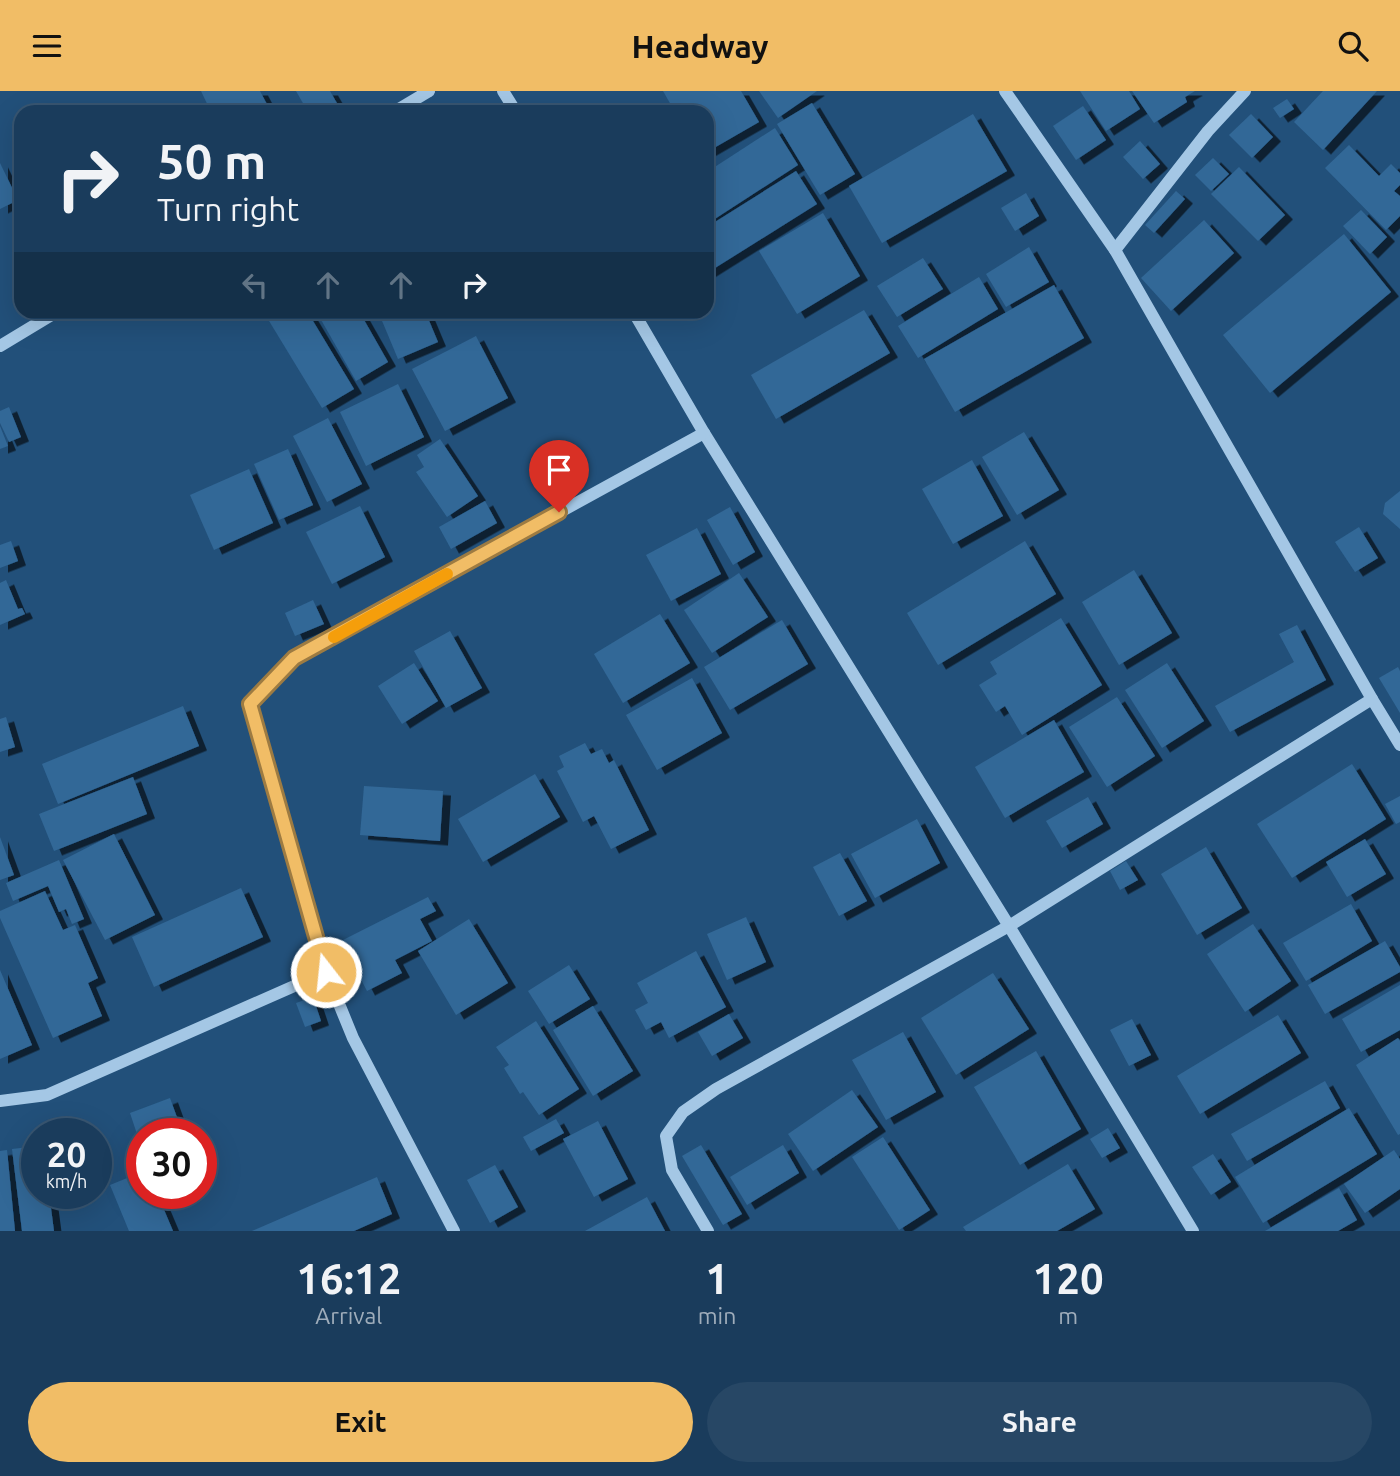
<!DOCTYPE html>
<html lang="en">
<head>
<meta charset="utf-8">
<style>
	body { margin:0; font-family:Ubuntu,sans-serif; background:#274765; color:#f1f3f6; height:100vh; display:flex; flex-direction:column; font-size:26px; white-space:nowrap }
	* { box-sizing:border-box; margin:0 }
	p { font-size:23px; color:#9fadbb }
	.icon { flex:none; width:38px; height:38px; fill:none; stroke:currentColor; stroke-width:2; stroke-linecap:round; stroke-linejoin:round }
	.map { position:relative; height:1140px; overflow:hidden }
	.drawer { display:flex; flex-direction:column; background:#1a3c5c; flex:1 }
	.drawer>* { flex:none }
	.top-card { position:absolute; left:14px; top:14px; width:700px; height:214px; border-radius:21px; box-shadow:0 7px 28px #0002,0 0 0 2px #385672; background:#1a3c5c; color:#f1f3f6; overflow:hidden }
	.speed { position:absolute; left:21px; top:1027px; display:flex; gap:14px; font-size:35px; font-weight:700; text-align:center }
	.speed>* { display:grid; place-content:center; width:91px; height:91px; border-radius:50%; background:#1a3c5c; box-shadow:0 7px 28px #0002,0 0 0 2px #385672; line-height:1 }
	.speed small { font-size:18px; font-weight:400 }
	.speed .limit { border:10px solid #d22; background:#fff; color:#111 }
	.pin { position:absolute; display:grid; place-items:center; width:60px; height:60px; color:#fff; margin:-72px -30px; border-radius:50% 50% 50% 0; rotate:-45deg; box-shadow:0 0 7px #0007 }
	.pin .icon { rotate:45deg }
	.me { position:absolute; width:77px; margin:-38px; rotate:344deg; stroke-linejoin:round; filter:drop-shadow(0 0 5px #0008) }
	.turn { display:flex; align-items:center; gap:24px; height:147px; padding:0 28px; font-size:32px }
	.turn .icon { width:91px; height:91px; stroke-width:2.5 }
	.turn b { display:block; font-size:49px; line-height:60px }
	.lanes { display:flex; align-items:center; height:66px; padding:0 28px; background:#0003; justify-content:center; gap:35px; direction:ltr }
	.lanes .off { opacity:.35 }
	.eta { display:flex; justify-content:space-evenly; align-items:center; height:119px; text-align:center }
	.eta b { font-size:42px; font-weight:700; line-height:49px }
	.button { display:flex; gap:14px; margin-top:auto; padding:14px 28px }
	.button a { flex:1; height:80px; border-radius:42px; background:#f1bd66; color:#111; font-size:28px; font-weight:700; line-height:80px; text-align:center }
	.button a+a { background:#274765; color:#f1f3f6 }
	header { display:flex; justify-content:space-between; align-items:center; height:91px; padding:0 28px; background:#f1bd66; color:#111; font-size:32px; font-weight:700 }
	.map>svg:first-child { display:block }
	.building { fill:#326897; filter:url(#shadow) }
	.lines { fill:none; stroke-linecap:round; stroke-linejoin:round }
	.minor { stroke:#a4c7e5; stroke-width:12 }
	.route-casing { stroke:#9d7b42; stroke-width:18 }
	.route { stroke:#f1bd66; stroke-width:12 }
	.slow { stroke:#f59e0b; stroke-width:12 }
</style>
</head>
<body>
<header><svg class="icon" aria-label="menu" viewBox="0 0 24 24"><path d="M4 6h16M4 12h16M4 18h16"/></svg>Headway<svg class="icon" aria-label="search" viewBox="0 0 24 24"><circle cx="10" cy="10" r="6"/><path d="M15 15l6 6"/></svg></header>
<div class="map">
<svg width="1400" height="1140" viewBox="0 0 1400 1140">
	<defs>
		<filter id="shadow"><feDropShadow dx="8" dy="4.5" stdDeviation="0" flood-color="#0009"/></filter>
	</defs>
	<rect width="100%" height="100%" fill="#22507a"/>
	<g class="building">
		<polygon points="201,0 260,0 271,21 211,21"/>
		<polygon points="296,0 330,0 338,14 325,21 308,21"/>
		<polygon points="663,0 741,0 759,31 707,61 707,21 675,21"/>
		<polygon points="759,0 817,0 778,27"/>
		<polygon points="1080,0 1129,0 1140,18 1106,40"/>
		<polygon points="1132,0 1195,0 1185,6 1187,11 1154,32"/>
		<polygon points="1323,0 1377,0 1323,59 1294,31"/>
		<polygon points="1287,8 1294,18 1280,27 1273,17"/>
		<polygon points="812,12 855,83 820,104 777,33"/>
		<polygon points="1083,15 1106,49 1076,69 1053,35"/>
		<polygon points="973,23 1007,80 882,152 849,95"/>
		<polygon points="1251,23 1273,46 1252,67 1229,44"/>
		<polygon points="775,37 798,74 707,133 707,81"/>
		<polygon points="1140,50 1160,73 1143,88 1123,66"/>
		<polygon points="1349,54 1379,85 1391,73 1400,82 1400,94 1394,100 1400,105 1400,125 1386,139 1325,77"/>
		<polygon points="1213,67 1229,83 1211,100 1195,84"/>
		<polygon points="0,72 18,109 0,118"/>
		<polygon points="1239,76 1285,124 1258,150 1211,103"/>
		<polygon points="796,80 817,113 707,182 707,136"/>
		<polygon points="1176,100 1185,108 1154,142 1145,134"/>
		<polygon points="1026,102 1039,125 1015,140 1001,117"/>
		<polygon points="1361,119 1387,146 1370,163 1343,135"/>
		<polygon points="823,122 860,185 797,223 759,160"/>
		<polygon points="1204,129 1234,162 1171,220 1141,187"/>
		<polygon points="1344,143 1391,201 1270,302 1223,244"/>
		<polygon points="1029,156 1049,191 1006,216 986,183"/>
		<polygon points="923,167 943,198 897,226 877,195"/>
		<polygon points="979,186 998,218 918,267 898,235"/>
		<polygon points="1054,194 1084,247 955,321 924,268"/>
		<polygon points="864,219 890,262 776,328 751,284"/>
		<polygon points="263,220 307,220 354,298 322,317"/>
		<polygon points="316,220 359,220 388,271 356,290"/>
		<polygon points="390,220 425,220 438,251 398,268 380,225"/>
		<polygon points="476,245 508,307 445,340 412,278"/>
		<polygon points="398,293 424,346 366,375 340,321"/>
		<polygon points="9,316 21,346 9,351 0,332 0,320"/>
		<polygon points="328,327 362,393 327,411 293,345"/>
		<polygon points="0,335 8,355 0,358"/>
		<polygon points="1024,341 1059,399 1017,424 982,366"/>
		<polygon points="440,348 478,405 447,426 416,381 424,376 417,364"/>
		<polygon points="288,358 313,414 279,429 254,373"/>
		<polygon points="972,369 1003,425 953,453 922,398"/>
		<polygon points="249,378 273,432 214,459 190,404"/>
		<polygon points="1400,400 1400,438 1383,423 1385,412"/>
		<polygon points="485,410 497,432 451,458 439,436"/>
		<polygon points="360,415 385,466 332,493 306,441"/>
		<polygon points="730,416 755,461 733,474 707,429"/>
		<polygon points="1359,436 1378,467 1355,481 1335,451"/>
		<polygon points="697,437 721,483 671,510 646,464"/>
		<polygon points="11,450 18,470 0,477 0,454"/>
		<polygon points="1025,450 1056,503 938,574 907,522"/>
		<polygon points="1134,479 1172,542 1119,574 1082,511"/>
		<polygon points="739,482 768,526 712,562 684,519"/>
		<polygon points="6,489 18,518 22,517 25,523 0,534 0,492"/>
		<polygon points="313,509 324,533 295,545 285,522"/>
		<polygon points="660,523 690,572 623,612 594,563"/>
		<polygon points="1061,527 1102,594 1022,644 1005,615 996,621 979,594 997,583 990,571"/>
		<polygon points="782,529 808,573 730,619 704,576"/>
		<polygon points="1297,534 1326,589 1230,641 1215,615 1294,571 1279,543"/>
		<polygon points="450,540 482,597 446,617 414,560"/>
		<polygon points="414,572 438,610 402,633 378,595"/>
		<polygon points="1167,572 1204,630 1162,657 1125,599"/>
		<polygon points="1398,576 1400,580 1400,622 1379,587"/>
		<polygon points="692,587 722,642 657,679 626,624"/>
		<polygon points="1117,606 1155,665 1107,696 1069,636"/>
		<polygon points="183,615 199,655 58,713 42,673"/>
		<polygon points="6,626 15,656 0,661 0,628"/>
		<polygon points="1054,629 1084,681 1005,727 975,676"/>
		<polygon points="585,652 591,663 602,658 609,672 614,669 649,739 611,758 594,725 583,731 557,680 564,676 559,665"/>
		<polygon points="1352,673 1386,728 1292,787 1257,733"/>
		<polygon points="535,683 560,726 483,771 458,728"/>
		<polygon points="133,686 147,723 54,760 39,723"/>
		<polygon points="364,695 443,700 440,750 360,744"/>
		<polygon points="1400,705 1400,731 1396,733 1385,713"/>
		<polygon points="1088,706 1103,733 1062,757 1046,730"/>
		<polygon points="917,728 940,772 875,807 851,763"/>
		<polygon points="114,743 155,824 105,849 63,769"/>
		<polygon points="0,746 14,784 0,789"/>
		<polygon points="1365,748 1386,783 1347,806 1326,771"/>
		<polygon points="1206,756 1242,817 1197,844 1161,783"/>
		<polygon points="840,762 867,810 839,825 813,776"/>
		<polygon points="59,769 84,828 72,833 66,818 59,821 48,795 13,810 6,792"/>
		<polygon points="1126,770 1138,789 1120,799 1110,780"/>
		<polygon points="241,797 263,846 154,896 132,846"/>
		<polygon points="45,800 63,839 75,834 98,887 88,892 102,925 53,947 0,827 0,820"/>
		<polygon points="428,806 436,820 420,828 432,850 395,869 402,882 367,900 341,850"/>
		<polygon points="1351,813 1372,850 1306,890 1283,852"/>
		<polygon points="746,826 766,871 727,889 707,843"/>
		<polygon points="469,828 508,892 456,924 418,860"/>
		<polygon points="1253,833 1291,890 1245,921 1207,863"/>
		<polygon points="1385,850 1400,876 1400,881 1325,923 1308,894"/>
		<polygon points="696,860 726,916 669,947 661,931 646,939 635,919 648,912 637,892"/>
		<polygon points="569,874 590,908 549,933 528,900"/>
		<polygon points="0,879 32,954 0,968"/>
		<polygon points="993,882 1029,938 956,984 921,927"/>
		<polygon points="1400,894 1400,939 1361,961 1342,928"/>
		<polygon points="313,906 321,930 305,936 296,912"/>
		<polygon points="593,915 633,980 593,1005 553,939"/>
		<polygon points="729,923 743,947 712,965 698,941"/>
		<polygon points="1278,924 1301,962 1200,1023 1177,985"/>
		<polygon points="1132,928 1151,964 1129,975 1110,939"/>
		<polygon points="536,930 579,998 539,1024 523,1001 520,1003 504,977 509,974 496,956"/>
		<polygon points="903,941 936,1001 886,1029 852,969"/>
		<polygon points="1398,947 1400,950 1400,1043 1398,1044 1356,974"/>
		<polygon points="1036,960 1081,1038 1020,1074 974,996"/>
		<polygon points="1325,990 1340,1017 1247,1070 1231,1043"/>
		<polygon points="852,999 878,1036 813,1080 788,1043"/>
		<polygon points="170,1007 183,1043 142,1043 141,1055 130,1022"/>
		<polygon points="1349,1017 1377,1063 1263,1132 1235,1086"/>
		<polygon points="556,1028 564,1042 531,1060 523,1046"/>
		<polygon points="598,1030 628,1088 594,1106 563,1048"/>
		<polygon points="1108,1037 1120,1057 1102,1067 1090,1048"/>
		<polygon points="883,1046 930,1119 899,1139 852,1066"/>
		<polygon points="701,1054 742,1123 723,1134 682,1065"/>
		<polygon points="783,1054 799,1082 747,1114 730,1086"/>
		<polygon points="37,1055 37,1102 49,1102 54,1140 22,1140 12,1058"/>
		<polygon points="7,1059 15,1140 0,1140 0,1060"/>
		<polygon points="1394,1059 1400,1068 1400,1098 1365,1122 1344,1093"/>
		<polygon points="1213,1063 1231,1091 1211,1104 1192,1076"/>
		<polygon points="1068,1073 1095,1118 1057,1140 966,1140 963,1136"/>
		<polygon points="495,1074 518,1116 490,1132 467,1089"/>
		<polygon points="142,1081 142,1102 157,1102 173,1140 129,1140 110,1094"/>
		<polygon points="377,1086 392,1123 354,1140 252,1140"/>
		<polygon points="1339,1097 1357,1129 1338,1140 1265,1140"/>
		<polygon points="647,1106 665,1140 585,1140"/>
	</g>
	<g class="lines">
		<g class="minor">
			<polyline points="503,0 516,21"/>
			<polyline points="1005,0 1115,159 1372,608 1400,654"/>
			<polyline points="394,21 429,0"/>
			<polyline points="1115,159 1208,40 1245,0"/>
			<polyline points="633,220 704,342 1009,835 1193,1140"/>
			<polyline points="0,255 58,220"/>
			<polyline points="0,1010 47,1004 326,881"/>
			<polyline points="454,1140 353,947 326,881 251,613 294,567 704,342"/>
			<polyline points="708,1140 672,1079 666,1045 683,1021 716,998 1009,835 1372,608"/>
		</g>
	</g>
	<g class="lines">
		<defs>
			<polyline id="route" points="326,881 250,613 294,567 559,421"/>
		</defs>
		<use href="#route" class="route-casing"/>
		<use href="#route" class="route"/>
		<polyline class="slow" points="334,546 447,483"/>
	</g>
</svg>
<div class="speed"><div>20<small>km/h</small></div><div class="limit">30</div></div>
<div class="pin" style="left:559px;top:421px;background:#d93025"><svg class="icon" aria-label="arrive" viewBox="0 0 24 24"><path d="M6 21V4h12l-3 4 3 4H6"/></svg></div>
<svg class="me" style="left:326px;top:881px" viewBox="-20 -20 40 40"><circle r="17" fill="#f1bd66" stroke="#fff" stroke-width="3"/><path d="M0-11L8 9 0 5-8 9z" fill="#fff"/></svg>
<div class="top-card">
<div class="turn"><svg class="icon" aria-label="right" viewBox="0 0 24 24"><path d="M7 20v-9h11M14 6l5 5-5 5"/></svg><div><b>50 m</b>Turn right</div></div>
<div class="lanes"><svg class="icon off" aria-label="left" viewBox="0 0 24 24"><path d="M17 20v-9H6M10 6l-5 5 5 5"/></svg><svg class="icon off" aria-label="ahead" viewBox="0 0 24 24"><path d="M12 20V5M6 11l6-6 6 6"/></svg><svg class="icon off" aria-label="ahead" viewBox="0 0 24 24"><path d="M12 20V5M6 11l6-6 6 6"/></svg><svg class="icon" aria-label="right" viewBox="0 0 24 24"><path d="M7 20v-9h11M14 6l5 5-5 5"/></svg></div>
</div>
</div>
<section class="drawer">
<div class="eta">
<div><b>16:12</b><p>Arrival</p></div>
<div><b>1</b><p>min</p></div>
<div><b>120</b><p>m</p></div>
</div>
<div class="button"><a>Exit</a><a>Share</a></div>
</section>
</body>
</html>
